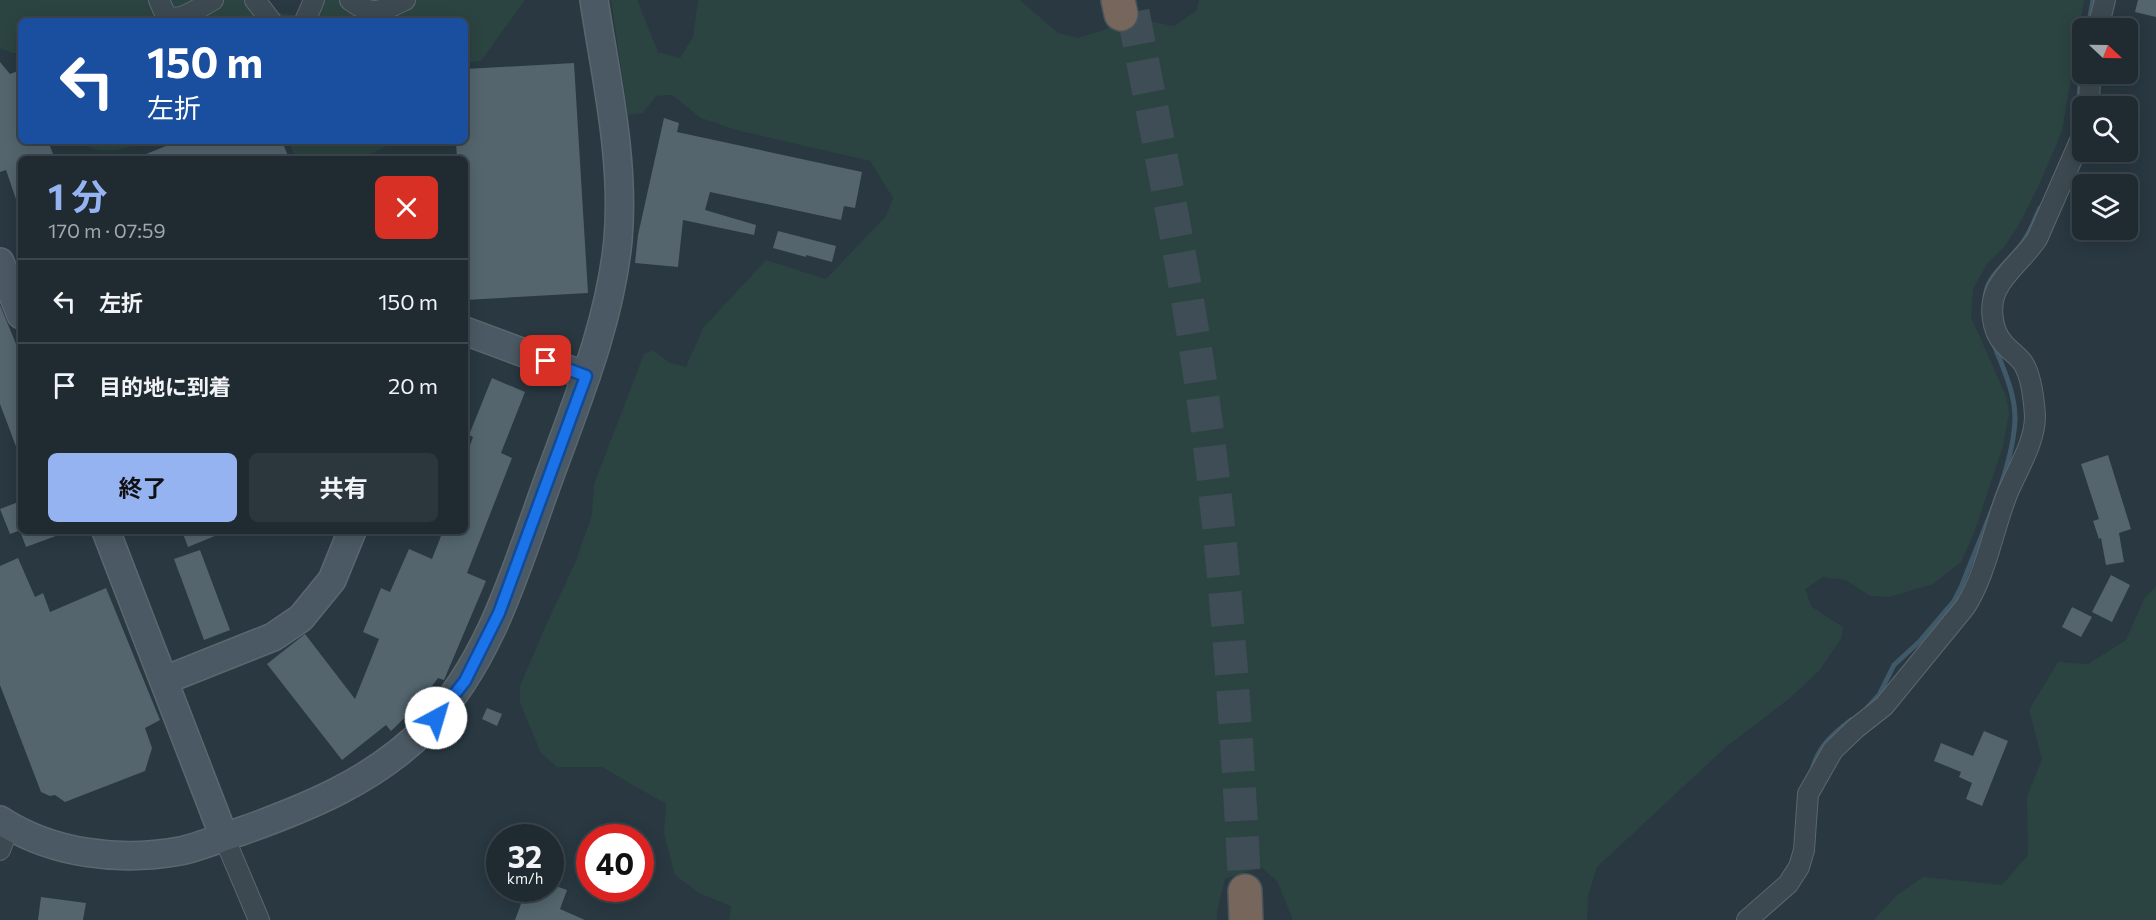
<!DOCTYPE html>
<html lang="ja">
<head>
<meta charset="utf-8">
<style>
	body { margin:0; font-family:Commissioner,"Noto Sans JP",sans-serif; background:#2c363d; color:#f1f3f6; height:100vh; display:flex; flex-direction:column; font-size:22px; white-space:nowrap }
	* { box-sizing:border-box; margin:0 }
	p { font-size:20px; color:#a1a7ab }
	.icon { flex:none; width:33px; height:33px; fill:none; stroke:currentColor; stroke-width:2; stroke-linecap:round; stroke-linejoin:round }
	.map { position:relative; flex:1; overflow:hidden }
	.side { position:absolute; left:18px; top:156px; width:450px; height:378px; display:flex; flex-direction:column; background:#1f2a31; border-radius:9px; box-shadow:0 3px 15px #0003,0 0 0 2px #3c464d }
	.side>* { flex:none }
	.guide { position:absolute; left:18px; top:18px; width:450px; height:126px; border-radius:9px; box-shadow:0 3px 15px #0003,0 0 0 2px #3c464d; background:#1a4fa0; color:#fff; overflow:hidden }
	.needle { width:39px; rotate:112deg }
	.buttons { position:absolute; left:2072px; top:18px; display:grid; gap:12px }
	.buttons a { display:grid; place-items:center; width:66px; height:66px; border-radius:9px; background:#1f2a31; box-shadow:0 3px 15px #0003,0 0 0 2px #3c464d; font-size:30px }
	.speed { position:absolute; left:486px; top:824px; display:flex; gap:12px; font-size:30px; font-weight:700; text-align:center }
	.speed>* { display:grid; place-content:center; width:78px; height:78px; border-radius:50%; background:#1f2a31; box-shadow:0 3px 15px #0003,0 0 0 2px #3c464d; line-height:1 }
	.speed small { font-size:15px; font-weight:400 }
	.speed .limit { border:9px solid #d22; background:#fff; color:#111 }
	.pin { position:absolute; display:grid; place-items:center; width:51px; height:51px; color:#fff; margin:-26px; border-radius:12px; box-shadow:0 3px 9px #0006 }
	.me { position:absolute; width:66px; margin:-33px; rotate:39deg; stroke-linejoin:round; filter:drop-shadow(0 0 4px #0008) }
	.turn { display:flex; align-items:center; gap:21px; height:126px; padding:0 30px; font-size:27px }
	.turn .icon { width:78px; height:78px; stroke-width:2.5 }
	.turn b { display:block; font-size:42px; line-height:51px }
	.round { display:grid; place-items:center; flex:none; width:63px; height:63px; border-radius:9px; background:#2c363d }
	.summary { display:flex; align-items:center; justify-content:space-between; height:102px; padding:0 30px }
	h1 { font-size:36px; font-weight:700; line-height:45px; color:#95b2f1 }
	.cta { display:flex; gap:12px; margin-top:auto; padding:12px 30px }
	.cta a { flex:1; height:69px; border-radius:9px; background:#95b2f1; color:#111; font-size:24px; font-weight:700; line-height:69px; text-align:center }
	.cta a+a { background:#2c363d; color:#f1f3f6 }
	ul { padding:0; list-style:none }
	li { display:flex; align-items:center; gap:18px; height:84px; padding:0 30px; border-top:2px solid #3c464d }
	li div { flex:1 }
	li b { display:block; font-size:22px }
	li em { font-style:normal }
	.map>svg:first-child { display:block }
	.green { fill:#2c4441 }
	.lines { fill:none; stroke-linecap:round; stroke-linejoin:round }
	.stream { stroke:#405969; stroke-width:5 }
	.building { fill:#54656e }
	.highway-tunnel { stroke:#3f4d56; stroke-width:33; stroke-dasharray:33 16; stroke-linecap:butt }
	.street-casing { stroke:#5b676e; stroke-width:22 }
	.secondary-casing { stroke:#5b676e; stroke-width:30 }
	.highway-casing { stroke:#48545b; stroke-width:36 }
	.street { stroke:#3d4951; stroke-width:20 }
	.secondary { stroke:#4b5964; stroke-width:27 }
	.highway { stroke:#76665b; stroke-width:33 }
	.route-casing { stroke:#114b97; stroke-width:15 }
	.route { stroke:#1a73e8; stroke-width:10 }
</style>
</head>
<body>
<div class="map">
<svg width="2156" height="920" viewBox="0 0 2156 920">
	<rect width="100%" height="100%" fill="#293841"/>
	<g class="green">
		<polygon points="0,0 266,0 278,13 295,15 303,7 306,0 525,0 481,61 465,63 465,21 21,21 21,53 12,53 0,48"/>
		<polygon points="611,0 637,0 658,52 680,58 693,37 698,0 1020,0 1058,33 1078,38 1116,26 1148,21 1174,26 1196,11 1199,0 2084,0 2062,131 2038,187 2017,228 2004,247 1987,264 1973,289 1971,317 2006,396 2009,413 2003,446 1974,533 1961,562 1933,584 1889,597 1870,596 1846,580 1823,577 1805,589 1812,607 1843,627 1841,639 1819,671 1790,698 1726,747 1597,867 1588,896 1587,920 1293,920 1277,881 1261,867 1225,879 1217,911 1217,920 729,920 731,906 699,893 675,875 664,833 666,804 602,767 557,767 541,753 520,703 520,686 547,623 575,563 592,515 594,484 644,354 653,350 670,363 686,367 703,328 766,260 826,279 886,216 893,198 870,161 736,130 701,118 672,95 656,96 643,113 628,115"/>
		<path d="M81,141H142C125,151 96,156 81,141Z"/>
		<polygon points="289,141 447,141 447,144 386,146 361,159 296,159"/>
		<polygon points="2156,586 2156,920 1874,920 1896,896 1923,877 2002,885 2028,855 2027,796 2042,759 2029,710 2058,662 2088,664 2126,640 2144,599"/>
	</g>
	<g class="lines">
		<g class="stream">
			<polyline points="2088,28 2093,0"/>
			<polyline points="2073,134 2077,124 2080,84"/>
			<path d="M1985,304C1983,275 2009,263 2023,242C2030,232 2035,219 2040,208"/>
			<path d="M1868,707L1879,695L1894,665L1919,642L1954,601L1962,585C1980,537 2014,468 2015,418C2015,392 2002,366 1993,342"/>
			<path d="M1813,767C1819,746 1834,733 1851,720"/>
		</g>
	</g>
	<g class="building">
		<polygon points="2138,0 2156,0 2156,17 2135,12"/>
		<polygon points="0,62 10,74 21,70 21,141 48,141 55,159 21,159 21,207 19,208 6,170 0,172"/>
		<polygon points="574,63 588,293 465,300 465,159 457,159 456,141 465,141 465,69"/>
		<polygon points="664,118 679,123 677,132 862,172 855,208 844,206 841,220 710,192 705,210 756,225 754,235 683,220 678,267 635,263 638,235"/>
		<polygon points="178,141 282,141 288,156 279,159 134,159"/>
		<polygon points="778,231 836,246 832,262 806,255 806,257 773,248"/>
		<polygon points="0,305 21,356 20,457 0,404"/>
		<polygon points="492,378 525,392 501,453 512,458 467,573 486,581 444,680 438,678 417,706 391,731 386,725 342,760 267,664 305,634 355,699 379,639 363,632 381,588 390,592 409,549 432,559 443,531 465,531 465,459 473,437 469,435"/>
		<polygon points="2108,455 2131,529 2119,533 2124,562 2106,565 2101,538 2099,539 2093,521 2099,519 2081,464"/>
		<polygon points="21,501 21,530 10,534 0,509"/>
		<polygon points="20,531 64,531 64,533 26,547"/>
		<polygon points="182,531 227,531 188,547"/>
		<polygon points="200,550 230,630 204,640 174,559"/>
		<polygon points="18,558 35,597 43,593 50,612 106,588 160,720 145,728 152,748 145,771 65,802 55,795 50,796 41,792 0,685 0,566"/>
		<polygon points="2111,575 2130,585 2112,622 2092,612"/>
		<polygon points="2072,607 2092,617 2081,637 2062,627"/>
		<polygon points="487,708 502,714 497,726 482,719"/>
		<polygon points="1984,731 2008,741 1982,806 1966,799 1972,783 1959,777 1961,772 1934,761 1941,743 1973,756"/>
		<polygon points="550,884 567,890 560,909 585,920 515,920 527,888 550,888"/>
		<polygon points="41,897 86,903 83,920 38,920"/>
	</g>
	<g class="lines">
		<path class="highway-tunnel" d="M1133,12C1163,166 1195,320 1213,476C1229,614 1238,753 1245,891"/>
		<defs>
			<g id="street">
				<path d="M159,0C161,4 163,10 165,13C176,27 201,6 213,0"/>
				<polyline points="255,0 271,21"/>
				<path d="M350,0C372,17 380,12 405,0"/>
				<polyline points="305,21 314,0"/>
				<polyline points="2098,28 2105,0"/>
				<polyline points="2089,106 2090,74"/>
				<polyline points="224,837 259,920"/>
				<polyline points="0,850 9,826"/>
				<path d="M1747,920L1788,884L1799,867L1804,850L1808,794L1833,750L1856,728L1884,706L1965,607C1986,574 1992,534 2006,497C2016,471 2035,444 2035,416C2034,400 2032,377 2023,363C2018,356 2010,351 2004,344C1991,330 1989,305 1997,289C2007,270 2025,257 2037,239L2082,136"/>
			</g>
			<g id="secondary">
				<polyline points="0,262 21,315"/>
				<polyline points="465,331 586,376"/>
				<polyline points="106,531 224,837"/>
				<polyline points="165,680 273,637 301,618 332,580 352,531"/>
				<path d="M0,820C52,854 120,862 180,851C199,847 220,838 239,832C307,808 376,780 427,727C492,659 517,565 549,478C577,401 610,323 618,240C625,160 606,79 594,0"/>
			</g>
			<g id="highway">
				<polyline points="1118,0 1121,14"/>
				<polyline points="1245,891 1246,920"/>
			</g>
		</defs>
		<use href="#street" class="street-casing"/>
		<use href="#secondary" class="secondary-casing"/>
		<use href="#highway" class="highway-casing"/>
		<use href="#street" class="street"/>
		<use href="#secondary" class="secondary"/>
		<use href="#highway" class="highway"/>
	</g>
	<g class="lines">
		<defs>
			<polyline id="route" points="436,718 465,681 499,613 586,376 546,361"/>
		</defs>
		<use href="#route" class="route-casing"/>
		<use href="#route" class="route"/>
	</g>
</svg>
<div class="buttons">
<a><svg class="needle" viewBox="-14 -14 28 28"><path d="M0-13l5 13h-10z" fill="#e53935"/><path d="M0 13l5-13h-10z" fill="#a1a7ab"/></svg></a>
<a><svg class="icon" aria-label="search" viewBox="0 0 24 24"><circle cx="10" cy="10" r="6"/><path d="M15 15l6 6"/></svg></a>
<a><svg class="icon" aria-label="layers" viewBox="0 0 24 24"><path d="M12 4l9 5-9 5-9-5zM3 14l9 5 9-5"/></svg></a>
</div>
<div class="speed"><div>32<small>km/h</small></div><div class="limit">40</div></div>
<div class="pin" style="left:546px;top:361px;background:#d93025"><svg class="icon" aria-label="arrive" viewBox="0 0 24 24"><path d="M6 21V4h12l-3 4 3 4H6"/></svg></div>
<svg class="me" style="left:436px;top:718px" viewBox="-20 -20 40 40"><circle r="19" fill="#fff"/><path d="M0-13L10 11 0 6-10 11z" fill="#1a73e8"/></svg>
<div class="guide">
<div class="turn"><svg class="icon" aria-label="left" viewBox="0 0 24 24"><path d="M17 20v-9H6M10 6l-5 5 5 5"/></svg><div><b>150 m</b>左折</div></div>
</div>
<section class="side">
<div class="summary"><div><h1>1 分</h1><p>170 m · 07:59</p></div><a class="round" style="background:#d93025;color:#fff"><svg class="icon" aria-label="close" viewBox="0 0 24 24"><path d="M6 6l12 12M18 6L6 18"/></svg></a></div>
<ul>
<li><svg class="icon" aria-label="left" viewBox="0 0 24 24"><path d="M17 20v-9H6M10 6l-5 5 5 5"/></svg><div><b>左折</b></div><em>150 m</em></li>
<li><svg class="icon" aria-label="arrive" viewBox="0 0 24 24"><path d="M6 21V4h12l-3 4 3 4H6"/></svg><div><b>目的地に到着</b></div><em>20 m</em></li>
</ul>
<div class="cta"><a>終了</a><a>共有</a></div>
</section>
</div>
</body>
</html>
